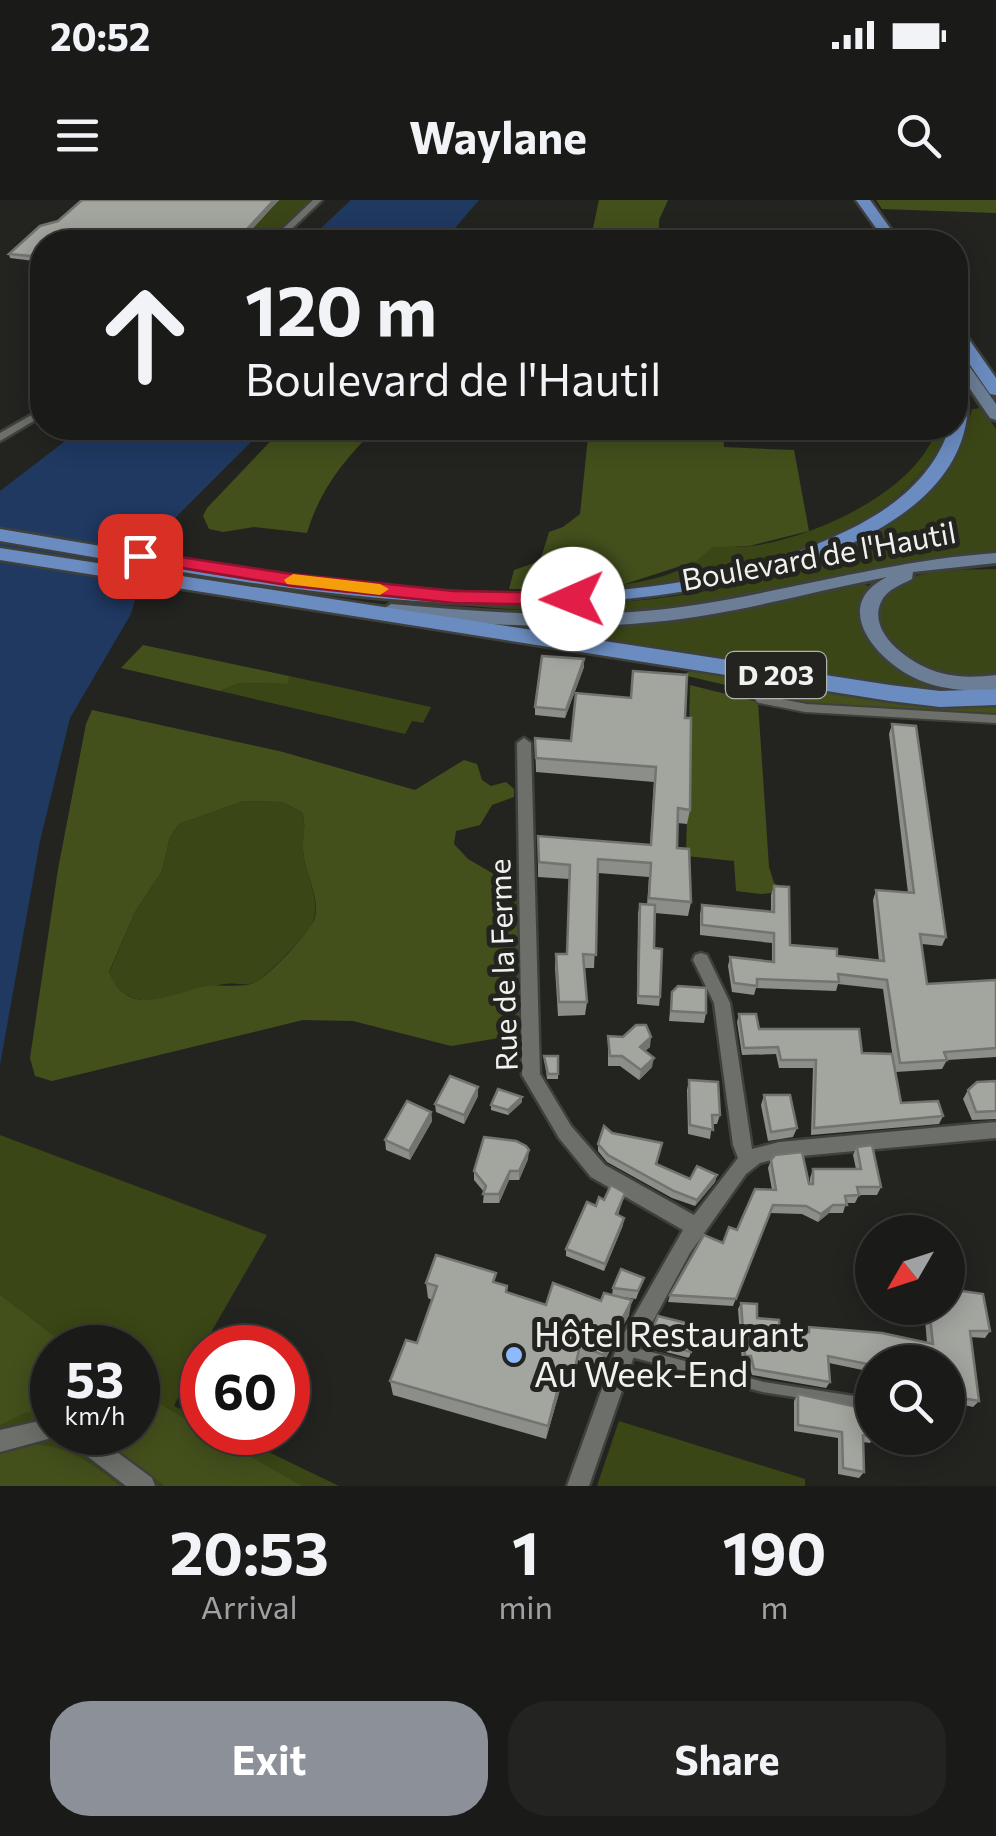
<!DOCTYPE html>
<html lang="en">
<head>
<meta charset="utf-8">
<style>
	body { margin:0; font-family:Commissioner,sans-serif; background:#232421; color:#f1f3f6; height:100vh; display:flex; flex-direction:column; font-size:38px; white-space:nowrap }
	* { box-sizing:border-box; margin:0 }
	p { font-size:32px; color:#9fa1a2 }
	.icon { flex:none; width:55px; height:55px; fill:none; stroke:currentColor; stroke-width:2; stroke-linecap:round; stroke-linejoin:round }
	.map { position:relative; height:1286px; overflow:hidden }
	.drawer { display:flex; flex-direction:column; background:#1a1b18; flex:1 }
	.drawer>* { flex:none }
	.hud { position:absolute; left:30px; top:30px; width:938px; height:210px; border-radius:40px; box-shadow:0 5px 25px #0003,0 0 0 2px #383937; background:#1a1b18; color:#f1f3f6; overflow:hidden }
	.needle { width:65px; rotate:231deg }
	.fabs { position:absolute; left:855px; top:1015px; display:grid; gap:20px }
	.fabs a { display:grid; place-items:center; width:110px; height:110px; border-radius:50%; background:#1a1b18; box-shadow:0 5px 25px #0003,0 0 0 2px #383937; font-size:50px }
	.speed { position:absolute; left:30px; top:1125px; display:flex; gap:20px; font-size:50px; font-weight:700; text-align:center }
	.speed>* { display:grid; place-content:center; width:130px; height:130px; border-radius:50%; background:#1a1b18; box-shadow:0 5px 25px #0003,0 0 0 2px #383937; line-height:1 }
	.speed small { font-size:25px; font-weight:400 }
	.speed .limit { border:15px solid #d22; background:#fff; color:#111 }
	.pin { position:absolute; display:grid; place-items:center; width:85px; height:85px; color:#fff; margin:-42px; border-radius:20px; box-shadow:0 5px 15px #0006 }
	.me { position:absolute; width:110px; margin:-55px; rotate:269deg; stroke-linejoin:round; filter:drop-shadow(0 0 8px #0008) }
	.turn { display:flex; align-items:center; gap:35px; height:210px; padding:0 50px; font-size:45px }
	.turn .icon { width:130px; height:130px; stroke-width:2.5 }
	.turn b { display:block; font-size:70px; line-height:85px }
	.eta { display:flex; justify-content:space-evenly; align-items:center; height:170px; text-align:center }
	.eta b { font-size:60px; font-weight:700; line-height:70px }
	.action { display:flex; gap:20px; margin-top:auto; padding:20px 50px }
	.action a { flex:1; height:115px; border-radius:40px; background:#8c9099; color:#fff; font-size:40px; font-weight:700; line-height:115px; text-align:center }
	.action a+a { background:#232421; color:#f1f3f6 }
	.status { display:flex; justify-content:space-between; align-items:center; height:70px; padding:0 50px; background:#1a1b18; direction:ltr }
	.status svg { height:28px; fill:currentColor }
	header { display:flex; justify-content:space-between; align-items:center; height:130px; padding:0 50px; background:#1a1b18; font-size:45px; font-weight:700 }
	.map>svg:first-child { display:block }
	.green { fill:#3a4615; fill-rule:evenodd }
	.forest { fill:#43501c; fill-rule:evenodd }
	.water { fill:#203961 }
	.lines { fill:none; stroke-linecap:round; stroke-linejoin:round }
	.service-far1-casing { stroke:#3e403c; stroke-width:12 }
	.service-casing { stroke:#3e403c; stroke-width:15 }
	.minor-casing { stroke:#3e403c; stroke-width:5 }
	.secondary-casing { stroke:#3e403c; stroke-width:6 }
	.primary-casing { stroke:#3e403c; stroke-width:5 }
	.service-far1 { stroke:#6d6f6a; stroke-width:8 }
	.service { stroke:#6d6f6a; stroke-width:10 }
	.minor { fill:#6d6f6a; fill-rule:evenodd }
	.secondary { fill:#6c7e95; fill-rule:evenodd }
	.primary { fill:#6b8cc0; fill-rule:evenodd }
	.wall { fill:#8c8e89 }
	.shaded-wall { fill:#72746f }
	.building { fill:#a3a59f; stroke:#72746f; stroke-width:2.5 }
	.route { fill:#e11d48; stroke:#92132f; stroke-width:2.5 }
	.slow { fill:#f59e0b }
	.poi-dot { fill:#8eb9fd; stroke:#232420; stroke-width:4 }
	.labels { text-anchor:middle; stroke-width:10; stroke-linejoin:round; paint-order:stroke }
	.shield { fill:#232420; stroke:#b3b4b1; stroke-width:2.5 }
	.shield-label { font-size:28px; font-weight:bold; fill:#f1f2ef }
	.street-label { font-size:30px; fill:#f1f2ef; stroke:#232420 }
	.near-poi-label { font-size:35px; fill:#f1f2ef; stroke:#232420; text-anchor:start }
</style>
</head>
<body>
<div class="status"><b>20:52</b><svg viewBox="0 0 49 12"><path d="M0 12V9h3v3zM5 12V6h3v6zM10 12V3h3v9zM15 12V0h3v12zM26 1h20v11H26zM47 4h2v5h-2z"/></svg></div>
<header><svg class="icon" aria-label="menu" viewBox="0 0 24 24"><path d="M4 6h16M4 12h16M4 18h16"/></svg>Waylane<svg class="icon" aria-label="search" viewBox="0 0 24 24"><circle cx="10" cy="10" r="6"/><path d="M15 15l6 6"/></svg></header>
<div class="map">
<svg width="996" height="1286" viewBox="0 0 996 1286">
	<rect width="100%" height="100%" fill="#232420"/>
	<g class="green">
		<polygon points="272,0 313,0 266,42 118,42 193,9 264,17 278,1"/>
		<path d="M982,208L996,229V352C895,355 801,388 702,403C626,415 548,413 472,406C497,398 567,405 600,403C707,399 880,365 947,272C961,254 966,231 972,209Z"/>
		<path d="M937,228H947C910,340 705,390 600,388C628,384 671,379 695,361C702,356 704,350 713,347C725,343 739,348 751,346C813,338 917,292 937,228Z"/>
		<path d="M996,369V476C956,478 890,472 879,423C876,410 880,397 890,388C914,368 966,370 996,369Z"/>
		<path d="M862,383L870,387C857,417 863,438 888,460L972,492H927L531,431L532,427C646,428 751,407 862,383Z"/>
		<polygon points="289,476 431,507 423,523 412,521 405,534 220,491 240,483 287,484"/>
		<path d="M244,601L282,602L302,612C307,627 302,636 303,650C304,674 323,701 312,724C307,735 264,779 254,783C245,786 234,782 224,784C184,790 129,823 109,773L135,712L162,671L170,637L179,624Z"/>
		<path d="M0,935L267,1035L202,1148L174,1206L202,1220V1232L229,1233L339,1286H0ZM52,1148H138V1232H52Z"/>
		<polygon points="619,1221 805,1279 805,1286 597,1286"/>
	</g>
	<g class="forest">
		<polygon points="599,0 668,0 659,20 659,42 590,42"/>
		<polygon points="876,0 996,0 996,13 882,9"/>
		<path d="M283,228H376C344,260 320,289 307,333L254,327L223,332L209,329L203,316L207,308Z"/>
		<polygon points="589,228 723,228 724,247 794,250 809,331 749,346 713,347 696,361 625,384 567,390 509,389 514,370 540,361 549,332 563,327 580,314"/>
		<polygon points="143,445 289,476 288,484 240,483 220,491 121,468"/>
		<polygon points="691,470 907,505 996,506 996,514 806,504 683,475"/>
		<polygon points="690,485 758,502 769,667 774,683 788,691 761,694 736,691 734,661 686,656"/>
		<path d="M92,510L283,552L415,590L464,560L477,564L482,580L491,586L506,582L514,589V597L492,605L480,625L456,631L454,644L468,659L516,687L522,836L517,841L499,838L451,846L353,821L303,820L52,881L35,876L30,858L58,669L86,524ZM244,601L282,602L302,612C307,626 302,636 303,650C304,672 320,696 315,717C312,731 267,778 254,783C241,788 222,784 208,786C172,792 128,821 109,772L135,712L162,671L170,637L179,624Z"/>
		<polygon points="0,1095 68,1147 52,1148 52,1208 24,1213 0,1225"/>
		<polygon points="138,1191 202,1229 202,1232 209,1233 302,1286 165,1286 96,1233 138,1232"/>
		<path d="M28,1244C68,1245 89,1261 120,1286H0V1254Z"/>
	</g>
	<g class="water">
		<polygon points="351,0 479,0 443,42 306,42"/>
		<polygon points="82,228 265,228 151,342 131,414 70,518 40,641 0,865 0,291"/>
	</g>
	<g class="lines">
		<defs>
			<polyline id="service-far1" points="760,499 806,508 996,519"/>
			<polyline id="service" points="628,1151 763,1187 872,1204"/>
			<g id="minor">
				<polygon points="313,0 322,0 278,42 269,42"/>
				<polygon points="42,209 42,216 0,241 0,233"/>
				<polygon points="524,538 531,543 540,874 571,926 605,965 694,1015 738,958 733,945 714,803 693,760 695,755 701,753 707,755 730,803 752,949 779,942 996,922 996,938 779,958 760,963 746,974 690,1053 634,1156 589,1286 567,1286 618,1144 683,1030 591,977 559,938 522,875 517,543"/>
				<polygon points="52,1218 52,1232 61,1232 59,1236 0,1252 0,1230"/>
				<polygon points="62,1232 90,1232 152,1278 155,1286 126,1286 65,1239"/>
			</g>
			<g id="secondary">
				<polygon points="955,152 960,153 996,204 996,220 990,218 955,167"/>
				<path d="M996,353V363L913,372L912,379C901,385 887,389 881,402C866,435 915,467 941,473C959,478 978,477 996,475V489C970,492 943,490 919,480C878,463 828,406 887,377C809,392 732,415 653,422C565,431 478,424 391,416L382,410L391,404C493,413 594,421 695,405C796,389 894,360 996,353Z"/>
			</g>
			<g id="primary">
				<polygon points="856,0 870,0 900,42 886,42"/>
				<polygon points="955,126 961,128 996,178 996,195 990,194 955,143"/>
				<path d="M955,168L963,173C978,225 955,272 914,305C864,345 803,365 742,380C495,437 245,382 0,341V329C251,370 591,447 831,338C882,316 932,283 949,228H955Z"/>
				<polygon points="0,348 890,485 940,491 996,489 996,505 940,507 890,501 0,360"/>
			</g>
		</defs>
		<use href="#service-far1" class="service-far1-casing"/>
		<use href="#service" class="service-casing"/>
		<use href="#minor" class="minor-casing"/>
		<use href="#secondary" class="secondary-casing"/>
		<use href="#primary" class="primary-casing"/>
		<use href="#service-far1" class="service-far1"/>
		<use href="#service" class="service"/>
		<use href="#minor" class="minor"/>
		<use href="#secondary" class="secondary"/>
		<use href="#primary" class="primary"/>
	</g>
	<g class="wall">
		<polygon points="82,0 279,0 240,42 42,42 42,62 10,58 9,54 58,21"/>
		<polygon points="584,459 584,467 565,518 535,515 535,507"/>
		<polygon points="685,518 690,610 687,624 678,623 677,648 691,702 688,716 655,713 654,748 660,797 659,806 637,804 638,713 640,704 647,705 649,677 598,673 594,768 584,768 587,802 585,815 558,816 555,768 556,754 567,754 569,679 538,677 538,636 650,645 654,582 536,572 535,538 571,541"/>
		<polygon points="892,524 946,737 942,746 922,744 927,784 996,780 996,857 947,860 942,869 896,872 901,903 943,916 939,924 811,935 813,868 779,868 776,854 742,855 737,822 739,814 759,829 893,859 883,789 838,784 836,791 756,788 754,795 732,792 728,766 730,757 772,762 772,743 700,735 700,714 702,705 771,712 771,695 774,686 790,745 837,756 879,761 873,700 876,690 908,693 889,534"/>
		<polygon points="672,792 706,813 704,823 669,821"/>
		<polygon points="608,836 650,847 645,851 652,867 639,880 620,866 608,866"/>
		<polygon points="544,856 558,856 558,879 547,879"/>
		<polygon points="689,880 720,915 717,924 712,924 710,939 688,934 687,890"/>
		<polygon points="996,881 996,919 972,920 963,899 968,890"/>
		<polygon points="764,895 797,928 793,937 768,941 761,905"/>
		<polygon points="478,896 464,924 436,912 435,904"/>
		<polygon points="522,897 522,902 508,915 491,910 491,905"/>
		<polygon points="431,912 432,921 410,960 386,950 385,940"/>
		<polygon points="598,944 656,965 690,979 717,975 715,982 695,1006 672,998 607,962 598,951"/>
		<polygon points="857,947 881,987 877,995 859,995 855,1003 846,1003 843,1013 829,1013 818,1022 802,1014 770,1013 733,1106 668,1102 670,1095 737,1030 772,990 768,968 771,960 810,984 810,978 813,969 856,969 853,955"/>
		<polygon points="528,959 519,980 509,980 499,1003 483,1003 484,992 474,980 474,971"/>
		<polygon points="625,993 618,1015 623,1025 604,1071 566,1056 566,1049 596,1006 604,1000"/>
		<polygon points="644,1078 636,1099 623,1097 629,1115 600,1169 578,1160 573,1182 563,1179 546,1239 393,1195 390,1181 417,1143 432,1100 428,1098 426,1083 496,1083 507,1092 546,1105 601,1101 612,1095 613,1088"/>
		<polygon points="741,1103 757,1118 780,1135 807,1132 809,1127 927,1143 924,1108 948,1108 990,1131 985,1138 970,1137 979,1201 973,1207 951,1202 948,1162 910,1162 903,1161 872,1162 872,1172 829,1163 830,1182 826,1188 752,1175 748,1162 742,1162 738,1109"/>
		<polygon points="648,1141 691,1152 689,1158 647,1147"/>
		<polygon points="798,1194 872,1220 872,1238 874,1238 870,1243 863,1242 864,1272 859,1278 838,1274 838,1238 794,1231 794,1201"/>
	</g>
	<g class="shaded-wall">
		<polygon points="274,0 279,0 240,42 235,42"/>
		<polygon points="584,459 584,467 565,518 566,510"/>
		<polygon points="651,837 650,847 639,856 640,847"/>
		<polygon points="654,858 652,867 639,880 641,870"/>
		<polygon points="478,887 478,896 464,924 464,915"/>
		<polygon points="522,897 522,902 508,915 508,910"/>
		<polygon points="431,912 432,921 410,960 409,951"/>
		<polygon points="529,950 528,959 519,980 519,971"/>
		<polygon points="510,971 509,980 499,1003 499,994"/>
		<polygon points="717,975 715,982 695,1006 697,1000"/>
		<polygon points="833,1005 829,1013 818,1022 821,1014"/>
		<polygon points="624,1018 623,1025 604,1071 605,1064"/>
		<polygon points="632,1100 629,1115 600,1169 603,1155"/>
		<polygon points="564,1165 563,1179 546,1239 548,1226"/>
	</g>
	<g class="building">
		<polygon points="82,0 274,0 235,42 42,42 42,57 9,54 40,26 58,21"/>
		<polygon points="542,456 584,459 566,510 535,507"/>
		<polygon points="633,471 687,475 685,518 691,518 690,610 678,608 677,648 689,649 691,702 649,698 651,663 598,659 596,755 583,754 587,802 559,802 556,754 567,754 570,665 539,662 538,636 651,645 656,567 536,558 535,538 571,541 576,493 631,498"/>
		<polygon points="892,524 916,526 946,737 920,734 927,784 996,780 996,848 944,852 947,860 900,863 887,780 838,774 839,782 757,779 757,786 734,783 730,757 774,762 774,733 702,725 702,705 774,712 774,686 789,687 790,745 837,749 837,756 884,761 876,690 914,693"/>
		<polygon points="640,704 655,705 654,748 662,749 660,797 638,796"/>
		<polygon points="678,786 706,788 706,813 671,811 672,792"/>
		<polygon points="739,814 756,814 759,829 859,829 862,853 892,854 901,903 938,901 943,916 814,928 816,860 781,860 778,847 744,848"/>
		<polygon points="636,825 646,825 651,837 640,847 654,858 641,870 622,856 610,856 608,836 623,837"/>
		<polygon points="544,856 558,856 558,874 548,874"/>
		<polygon points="450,876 478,887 464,915 435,904"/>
		<polygon points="689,880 718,882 720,915 712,915 713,930 690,925"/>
		<polygon points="996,881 996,911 976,912 968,890 977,882"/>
		<polygon points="498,889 522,897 508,910 491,905"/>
		<polygon points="764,895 790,895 797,928 771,932"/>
		<polygon points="407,901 431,912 409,951 385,940"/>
		<polygon points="604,926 612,933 662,943 656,964 690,979 697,966 717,975 697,1000 674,991 608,955 598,944"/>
		<polygon points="484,937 516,941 526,946 529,950 519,971 510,971 499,994 483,994 486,986 474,971"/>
		<polygon points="872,945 881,987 857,987 859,995 845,996 847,1005 833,1005 821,1014 806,1006 773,1005 736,1099 670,1095 704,1035 723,1043 729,1027 737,1030 755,989 776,990 771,960 775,955 802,952 809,984 813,984 813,969 861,969 857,947"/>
		<polygon points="611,985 625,993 616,1014 624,1018 605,1064 566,1049 587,1002 596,1006 599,997 604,1000"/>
		<polygon points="436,1055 496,1073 493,1082 507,1086 506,1092 546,1105 553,1083 601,1101 604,1093 632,1100 603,1155 580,1145 575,1168 564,1165 548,1226 390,1181 406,1140 417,1143 437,1086 426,1083"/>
		<polygon points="621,1069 644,1078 638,1091 613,1088"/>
		<polygon points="948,1089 983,1094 990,1131 970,1131 979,1201 956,1197 952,1168 948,1162 902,1153 903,1162 872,1162 872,1165 828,1156 830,1182 754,1169 751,1156 745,1156 741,1103 757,1104 757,1118 779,1120 780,1135 809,1132 809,1127 882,1133 933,1144 929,1108 948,1108"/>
		<polygon points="658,1116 694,1125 691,1152 648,1141"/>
		<polygon points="798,1194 871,1210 872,1237 863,1235 864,1272 843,1268 842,1232 798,1225"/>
	</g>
	<polygon class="route" points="140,351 292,374 454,391 573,393 582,399 573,405 454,403 292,386 133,360 131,356"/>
	<polygon class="slow" points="293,374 380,384 389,389 380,395 287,384 284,380"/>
	<circle class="poi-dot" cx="514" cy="1155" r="10"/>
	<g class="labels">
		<rect class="shield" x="726" y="452" width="100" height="46" rx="8"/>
		<g class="shield-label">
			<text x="776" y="485">D 203</text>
		</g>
		<g class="street-label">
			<text transform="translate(819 357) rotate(-10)" y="10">Boulevard de l'Hautil</text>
			<text transform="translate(504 765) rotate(-92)" y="10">Rue de la Ferme</text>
		</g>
		<g class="near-poi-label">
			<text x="534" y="1147">Hôtel Restaurant<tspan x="534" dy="40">Au Week-End</tspan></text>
		</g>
	</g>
</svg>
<div class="fabs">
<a><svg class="needle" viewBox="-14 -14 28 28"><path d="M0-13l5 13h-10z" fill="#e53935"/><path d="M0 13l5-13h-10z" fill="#9fa1a2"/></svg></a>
<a><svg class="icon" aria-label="search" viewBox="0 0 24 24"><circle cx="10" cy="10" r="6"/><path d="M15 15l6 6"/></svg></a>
</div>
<div class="speed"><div>53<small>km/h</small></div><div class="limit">60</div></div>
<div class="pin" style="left:140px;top:356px;background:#d93025"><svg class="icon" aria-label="arrive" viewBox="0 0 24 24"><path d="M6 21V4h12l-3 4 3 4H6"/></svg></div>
<svg class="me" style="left:573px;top:399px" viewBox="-20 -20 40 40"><circle r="19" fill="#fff"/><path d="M0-13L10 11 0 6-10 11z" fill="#e11d48"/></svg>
<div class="hud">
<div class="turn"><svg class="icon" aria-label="ahead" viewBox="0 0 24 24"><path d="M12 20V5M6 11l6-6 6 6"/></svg><div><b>120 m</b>Boulevard de l'Hautil</div></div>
</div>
</div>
<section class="drawer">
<div class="eta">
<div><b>20:53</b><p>Arrival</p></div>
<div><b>1</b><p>min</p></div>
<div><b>190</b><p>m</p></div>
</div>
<div class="action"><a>Exit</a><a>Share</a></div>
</section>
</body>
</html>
